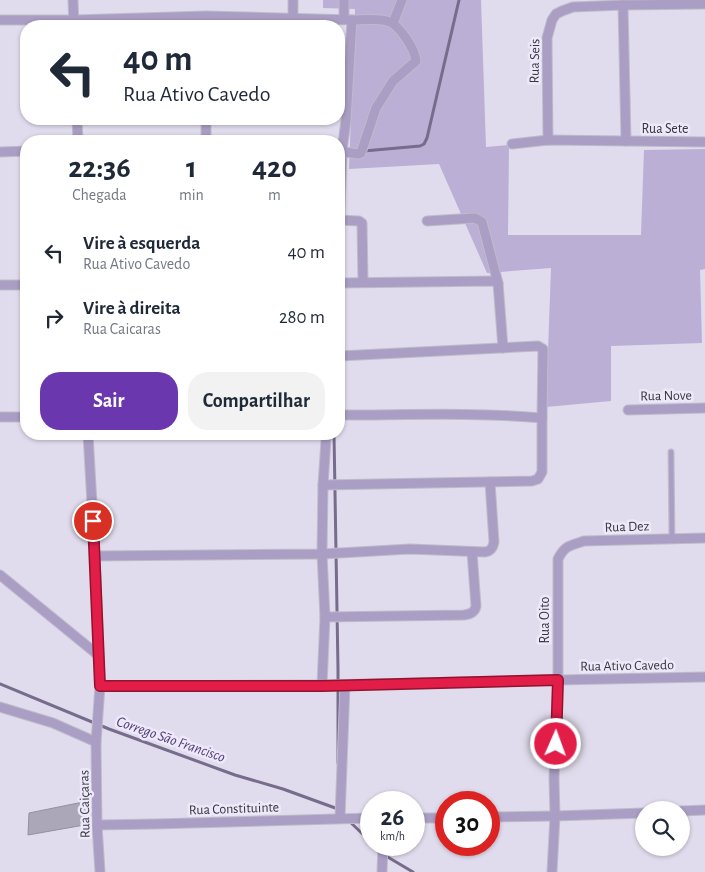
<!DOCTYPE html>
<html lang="pt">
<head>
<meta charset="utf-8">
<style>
	body { margin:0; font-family:"Alegreya Sans",sans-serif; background:#f2f2f3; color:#1f2937; height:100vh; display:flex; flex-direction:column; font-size:19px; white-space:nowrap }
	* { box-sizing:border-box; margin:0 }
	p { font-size:16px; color:#747a83 }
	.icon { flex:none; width:28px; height:28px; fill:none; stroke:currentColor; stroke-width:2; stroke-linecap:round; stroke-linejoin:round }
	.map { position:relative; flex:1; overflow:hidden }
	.side { position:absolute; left:20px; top:135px; width:325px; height:305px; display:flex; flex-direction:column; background:#fff; border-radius:20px; box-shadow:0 1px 4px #0004 }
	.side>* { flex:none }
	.top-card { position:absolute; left:20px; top:20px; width:325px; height:105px; border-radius:20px; box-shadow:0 1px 4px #0004; background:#fff; color:#1f2937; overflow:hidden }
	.tools { position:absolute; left:635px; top:801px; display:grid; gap:10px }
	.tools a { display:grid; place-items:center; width:55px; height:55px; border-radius:50%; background:#fff; box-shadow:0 1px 4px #0004; font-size:25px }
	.speed { position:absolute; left:360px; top:791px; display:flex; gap:10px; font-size:25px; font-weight:700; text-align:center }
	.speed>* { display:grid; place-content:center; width:65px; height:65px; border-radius:50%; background:#fff; box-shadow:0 1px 4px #0004; line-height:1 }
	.speed small { font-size:12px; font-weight:400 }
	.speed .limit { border:8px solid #d22; background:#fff; color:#111 }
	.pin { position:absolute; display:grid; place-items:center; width:42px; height:42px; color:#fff; margin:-21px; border:2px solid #fff; border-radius:50%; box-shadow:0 1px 5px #0007 }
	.me { position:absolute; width:55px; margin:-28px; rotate:2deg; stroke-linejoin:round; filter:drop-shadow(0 0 4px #0008) }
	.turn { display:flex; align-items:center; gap:18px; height:105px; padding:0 20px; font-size:22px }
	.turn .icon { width:65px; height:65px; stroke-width:2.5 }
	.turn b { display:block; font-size:35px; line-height:42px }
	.eta { display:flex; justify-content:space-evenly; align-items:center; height:85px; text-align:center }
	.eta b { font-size:30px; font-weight:700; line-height:35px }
	.cta { display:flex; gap:10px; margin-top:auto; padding:10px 20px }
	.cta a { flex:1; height:58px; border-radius:20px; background:#6b37ae; color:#fff; font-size:20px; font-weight:700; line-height:58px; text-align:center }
	.cta a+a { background:#f2f2f3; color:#1f2937 }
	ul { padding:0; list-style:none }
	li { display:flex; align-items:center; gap:15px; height:65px; padding:0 20px }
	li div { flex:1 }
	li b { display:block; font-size:19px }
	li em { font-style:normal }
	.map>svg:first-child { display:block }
	.green { fill:#bbafd5 }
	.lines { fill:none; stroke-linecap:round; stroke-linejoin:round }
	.stream { stroke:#776c8b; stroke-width:3 }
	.building { fill:#aca7b8; stroke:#9590a0 }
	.lane-casing { stroke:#bfbbca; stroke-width:7 }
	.street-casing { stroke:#bfbbca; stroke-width:11 }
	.lane { stroke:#aa9ec4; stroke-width:4.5 }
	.street { stroke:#aa9ec4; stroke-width:9 }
	.route-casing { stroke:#92132f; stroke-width:12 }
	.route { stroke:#e11d48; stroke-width:9 }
	.labels { text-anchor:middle; stroke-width:5; stroke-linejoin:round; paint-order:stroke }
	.street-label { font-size:14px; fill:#39373d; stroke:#eee9fa }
	.water-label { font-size:15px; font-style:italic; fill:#513c74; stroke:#eee9fa }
</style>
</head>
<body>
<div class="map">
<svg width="705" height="872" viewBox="0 0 705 872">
	<rect width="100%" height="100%" fill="#e1dced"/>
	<polygon class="green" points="323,0 481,0 486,147 509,145 508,235 641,235 644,150 705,149 705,269 700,270 702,343 611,346 611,401 546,407 551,268 487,273 439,164 349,169 355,9 323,8"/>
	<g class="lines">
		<g class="stream">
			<polyline points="364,151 420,146 424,144 427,138 459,0"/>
			<polyline points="339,373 342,395 339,415"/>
			<polyline points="334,434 338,669 338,763"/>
			<polyline points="0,684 109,729 235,775 283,789 338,809"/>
			<polyline points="348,820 371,842"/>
			<polyline points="374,845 386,856 413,872"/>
		</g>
	</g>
	<polygon class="building" points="88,801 90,824 28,835 29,813"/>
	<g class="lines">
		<defs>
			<polyline id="lane" points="671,452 672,539"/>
			<g id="street">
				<polyline points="73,0 74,26"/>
				<polyline points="293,0 293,18"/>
				<polyline points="623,5 626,141"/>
				<polyline points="344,19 344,0"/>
				<polyline points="0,20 74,20 206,16 352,20 346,120 342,151 339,239"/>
				<polyline points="393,23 402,0"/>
				<polyline points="77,119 78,141"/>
				<polyline points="206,119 206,141"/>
				<polyline points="548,140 547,38 552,20 556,14 562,11 573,7 623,5 705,4"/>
				<polyline points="512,144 548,140 705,142"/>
				<path d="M339,151L358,154L361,153L376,108L393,81L416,61C415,49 399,24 387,21C376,18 363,20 352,20"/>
				<polyline points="0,152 26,151"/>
				<polyline points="339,220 359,221 362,223 363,282"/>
				<polyline points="427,221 475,218 482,222 498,283"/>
				<polyline points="339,283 494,281 498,283 503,348"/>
				<polyline points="0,285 26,285"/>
				<polyline points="339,356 538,346 543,349 542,418"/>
				<polyline points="628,410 705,408"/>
				<polyline points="0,417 26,417"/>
				<polyline points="88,434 95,556 100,686 96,742 97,825 100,872"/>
				<path d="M323,485L532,481L538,479L542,472V418C475,412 406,415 339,415"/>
				<path d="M95,556L322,554L410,549L485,552C491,551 493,548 494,542L490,482"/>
				<polyline points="0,575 98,655"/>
				<path d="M325,617L464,615C471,614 475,612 476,606L472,552"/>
				<polyline points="322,685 325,617 322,554 323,485 326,440 327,434"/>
				<polyline points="100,686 322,685 705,677"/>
				<polyline points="0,707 53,723 96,742"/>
				<polyline points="681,811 705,810"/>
				<polyline points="489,817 555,816 644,813"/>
				<polyline points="340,818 345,685"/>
				<polyline points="414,818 446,818"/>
				<polyline points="97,825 155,824 371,818"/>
				<polyline points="382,872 383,845"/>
				<path d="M552,872L555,816L554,778L558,680V559C565,545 570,546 584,541L705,538"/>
			</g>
		</defs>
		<use href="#lane" class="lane-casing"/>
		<use href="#street" class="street-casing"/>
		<use href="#lane" class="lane"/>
		<use href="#street" class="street"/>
	</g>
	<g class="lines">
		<defs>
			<polyline id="route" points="93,521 100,686 322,686 558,680 556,744"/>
		</defs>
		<use href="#route" class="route-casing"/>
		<use href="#route" class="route"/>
	</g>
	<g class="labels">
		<g class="street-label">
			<text transform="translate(534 61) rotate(-89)" y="5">Rua Seis</text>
			<text x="665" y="133">Rua Sete</text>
			<text transform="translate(666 395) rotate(-1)" y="5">Rua Nove</text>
			<text transform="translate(627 526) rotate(-2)" y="5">Rua Dez</text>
			<text transform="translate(544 620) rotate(-90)" y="5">Rua Oito</text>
			<text transform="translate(627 665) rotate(-1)" y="5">Rua Ativo Cavedo</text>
			<text transform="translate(84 804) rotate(-91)" y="5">Rua Caiçaras</text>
			<text transform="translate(234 808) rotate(-2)" y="5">Rua Constituinte</text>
		</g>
		<g class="water-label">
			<text transform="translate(171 739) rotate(19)" y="5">Corrego São Francisco</text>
		</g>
	</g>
</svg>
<div class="tools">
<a><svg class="icon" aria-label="search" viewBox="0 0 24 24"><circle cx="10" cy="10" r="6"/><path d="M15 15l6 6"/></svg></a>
</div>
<div class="speed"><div>26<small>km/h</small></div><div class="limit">30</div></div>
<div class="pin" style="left:93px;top:521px;background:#d93025"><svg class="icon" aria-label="arrive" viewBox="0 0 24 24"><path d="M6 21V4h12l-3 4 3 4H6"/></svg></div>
<svg class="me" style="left:556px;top:744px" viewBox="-20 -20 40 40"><circle r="17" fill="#e11d48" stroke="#fff" stroke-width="3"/><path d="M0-11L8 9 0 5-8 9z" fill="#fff"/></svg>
<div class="top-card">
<div class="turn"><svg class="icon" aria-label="left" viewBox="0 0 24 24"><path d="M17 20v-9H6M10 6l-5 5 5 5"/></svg><div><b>40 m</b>Rua Ativo Cavedo</div></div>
</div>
<section class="side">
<div class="eta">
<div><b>22:36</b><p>Chegada</p></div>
<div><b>1</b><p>min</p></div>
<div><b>420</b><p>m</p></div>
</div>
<ul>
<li><svg class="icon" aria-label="left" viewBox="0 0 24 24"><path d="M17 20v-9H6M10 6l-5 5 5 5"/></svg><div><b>Vire à esquerda</b><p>Rua Ativo Cavedo</p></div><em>40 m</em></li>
<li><svg class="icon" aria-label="right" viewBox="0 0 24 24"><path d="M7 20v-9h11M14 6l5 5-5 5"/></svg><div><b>Vire à direita</b><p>Rua Caicaras</p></div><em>280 m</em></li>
</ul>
<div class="cta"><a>Sair</a><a>Compartilhar</a></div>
</section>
</div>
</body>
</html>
